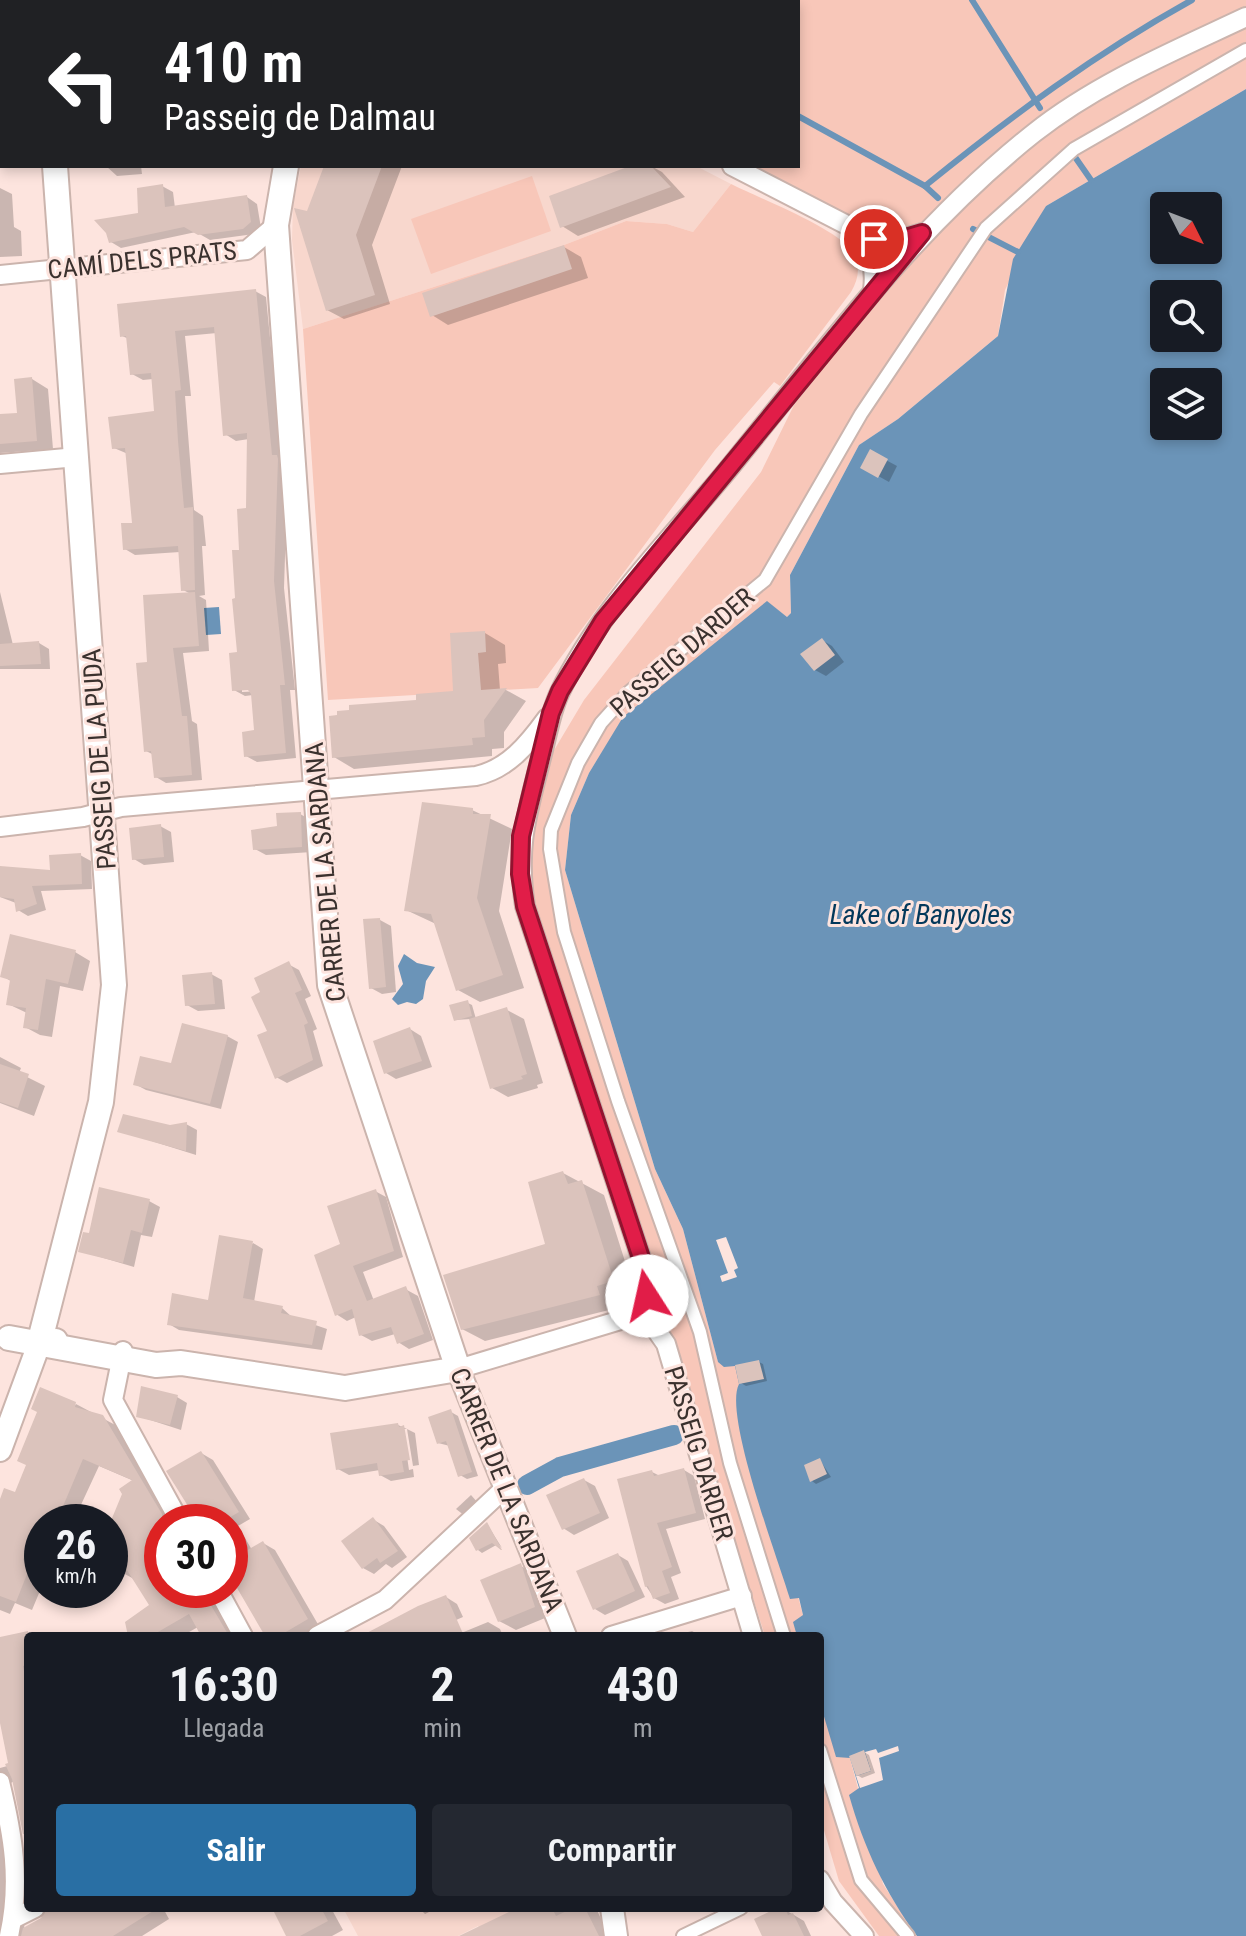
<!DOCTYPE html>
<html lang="es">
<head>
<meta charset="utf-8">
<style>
	body { margin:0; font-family:"Roboto Condensed",sans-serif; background:#242831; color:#f1f3f6; height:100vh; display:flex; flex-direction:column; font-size:30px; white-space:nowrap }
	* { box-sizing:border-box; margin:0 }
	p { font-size:26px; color:#9ea1a6 }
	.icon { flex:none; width:44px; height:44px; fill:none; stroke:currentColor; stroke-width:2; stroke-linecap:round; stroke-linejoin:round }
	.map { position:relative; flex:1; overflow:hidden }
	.details { position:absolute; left:24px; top:1632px; width:800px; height:280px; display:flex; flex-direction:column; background:#171b24; border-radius:8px; box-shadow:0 4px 12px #0003 }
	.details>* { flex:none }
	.top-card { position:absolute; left:0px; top:0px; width:800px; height:168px; box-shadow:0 4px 12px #0003; background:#202124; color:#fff; overflow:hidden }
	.needle { width:52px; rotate:132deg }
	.buttons { position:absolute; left:1150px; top:192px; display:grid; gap:16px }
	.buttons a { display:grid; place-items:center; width:72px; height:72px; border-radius:8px; background:#171b24; box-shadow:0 4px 12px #0003; font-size:40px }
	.speed { position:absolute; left:24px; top:1504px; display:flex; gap:16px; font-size:40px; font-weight:700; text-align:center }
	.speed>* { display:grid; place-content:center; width:104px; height:104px; border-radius:50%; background:#171b24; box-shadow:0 4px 12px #0003; line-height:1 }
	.speed small { font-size:20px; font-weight:400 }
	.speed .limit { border:12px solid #d22; background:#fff; color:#111 }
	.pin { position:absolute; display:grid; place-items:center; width:68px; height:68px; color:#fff; margin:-34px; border:4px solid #fff; border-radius:50%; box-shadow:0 2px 8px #0007 }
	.me { position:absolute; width:88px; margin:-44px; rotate:350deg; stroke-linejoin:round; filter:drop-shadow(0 0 6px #0008) }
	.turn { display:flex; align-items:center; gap:28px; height:168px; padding:0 32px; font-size:36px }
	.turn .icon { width:104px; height:104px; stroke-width:2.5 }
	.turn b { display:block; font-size:56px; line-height:68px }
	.eta { display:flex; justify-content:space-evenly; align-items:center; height:136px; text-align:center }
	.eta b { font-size:48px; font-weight:700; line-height:56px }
	.cta { display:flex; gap:16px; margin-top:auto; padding:16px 32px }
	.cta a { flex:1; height:92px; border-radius:8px; background:#296fa4; color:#fff; font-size:32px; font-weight:700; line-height:92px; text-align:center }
	.cta a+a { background:#242831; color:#f1f3f6 }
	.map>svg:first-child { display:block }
	.built { fill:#f8d7cd }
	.green { fill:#f8c7b9 }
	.water { fill:#6b94b8; fill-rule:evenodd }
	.pier { fill:#fde4de }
	.shadow { fill:#0003; fill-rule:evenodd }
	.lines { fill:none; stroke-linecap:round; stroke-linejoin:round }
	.stream { stroke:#6b94b8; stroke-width:6 }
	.canal { stroke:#6b94b8; stroke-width:20 }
	.building { fill:#dbc3bc }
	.pedestrian-casing { stroke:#cbb4ad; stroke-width:16 }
	.minor-casing { stroke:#cbb4ad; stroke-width:22 }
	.tertiary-casing { stroke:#cbb4ad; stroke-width:26 }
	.secondary-casing { stroke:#cbb4ad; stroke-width:28 }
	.pedestrian { stroke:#fff; stroke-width:12 }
	.minor { stroke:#fff; stroke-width:18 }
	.tertiary { stroke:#fff; stroke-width:22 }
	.secondary { stroke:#fff; stroke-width:24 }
	.route-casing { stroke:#92132f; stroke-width:20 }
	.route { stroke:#e11d48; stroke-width:14 }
	.labels { text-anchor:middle; stroke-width:6; stroke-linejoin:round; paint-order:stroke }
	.street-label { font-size:26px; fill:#3a312e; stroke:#fde4de }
	.water-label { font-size:28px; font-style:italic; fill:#03385b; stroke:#fde4de }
</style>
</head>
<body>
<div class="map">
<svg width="1246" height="1936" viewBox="0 0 1246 1936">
	<rect width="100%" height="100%" fill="#fde4de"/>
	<g class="built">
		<polygon points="301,166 696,166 731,184 693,232 667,224 626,221 564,245 303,329 292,240 293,205"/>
		<polygon points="343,1908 524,1908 483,1936 478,1926 458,1936 358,1936"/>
	</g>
	<g class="green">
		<polygon points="432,0 1246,0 1246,89 1046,206 1005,290 998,336 898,419 859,445 790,575 791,613 787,617 767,602 624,717 589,773 571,815 565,870 655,1169 683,1229 718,1362 735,1365 803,1615 823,1610 850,1758 883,1884 917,1936 879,1936 839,1881 820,1817 820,1636 765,1636 533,908 527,856 534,812 550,757 584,700 761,472 794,405 911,256 745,166 798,166 798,2"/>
		<polygon points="532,176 551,231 431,274 411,219"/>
		<path d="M731,184C759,198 836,228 852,251C861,265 859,279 851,292L780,386L774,382L715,450L538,688L328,700L303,329L564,245L626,221L667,224L693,232Z"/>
	</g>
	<g class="water">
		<path d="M1246,89V1936H917C885,1892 864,1848 849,1795L859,1788L850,1758L836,1757L820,1703V1636H797L793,1622L803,1615L799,1598L790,1599C778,1559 723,1414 739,1384L735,1366L724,1367L718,1362L683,1229L655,1169L565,870L571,815L589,773L623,717L767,601L787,617L791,613L790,575L859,445L898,419L998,336L1013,259L1046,206ZM1164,206H1208V250H1164ZM1164,294H1208V338H1164ZM1164,382H1208V426H1164Z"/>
		<polygon points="219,607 221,634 206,635 204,608"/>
		<polygon points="404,954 417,963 435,967 426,981 423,999 416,1004 407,1002 398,1005 392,999 403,984 398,966"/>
	</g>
	<g class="pier">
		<polygon points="726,1237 738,1268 734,1270 737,1277 722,1282 720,1276 728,1273 716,1240"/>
		<polygon points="898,1746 899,1751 879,1758 883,1780 860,1788 856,1776 871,1771 865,1752 876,1749 878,1753"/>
	</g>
	<g class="shadow">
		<polygon points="79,0 138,0 138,2"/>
		<polygon points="0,16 2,17 0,73"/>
		<polygon points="0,108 2,109 0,139"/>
		<polygon points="106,166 141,166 142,174 117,176"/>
		<polygon points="327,166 402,166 372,245 390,304 344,319 327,310 308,213"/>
		<polygon points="636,166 651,166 662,172 685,197 578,236 562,226"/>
		<polygon points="162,186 173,192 175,208 247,197 257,204 261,228 254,234 210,240 196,232 121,248 111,242 140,215"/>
		<polygon points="0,188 12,194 14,227 21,231 22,256 0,257"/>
		<polygon points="564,247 581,257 588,278 448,325 432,315"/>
		<path d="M255,291L266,297L282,460L288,463L284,588L295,690H290L296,758L257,762L246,756L256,732L253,695L245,696L234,690L239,654L237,600L248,510L249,439L236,441L225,434L217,333L185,336L191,396H185L194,510L203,516L206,546H202L205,595L199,596L206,600L209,651L183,653L192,721L197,724L202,780L166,783L156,777L154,755L146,751L149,663L191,594L183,590L180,552L135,555L125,549L134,524L128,454L114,448L156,413L153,379L143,380L132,374L129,339L122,336ZM242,688L258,691L242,692Z"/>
		<polygon points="32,379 48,389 53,449 0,453 0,416 19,415"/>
		<polygon points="871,452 897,466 889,482 862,467"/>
		<polygon points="0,592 13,645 39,643 49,649 50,669 0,669"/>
		<polygon points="485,633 505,645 506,663 498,664 500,690 506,690 526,701 504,732 504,748 492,749 492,756 354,769 334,757 418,702 455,693"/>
		<polygon points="822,640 832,646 844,662 826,676 815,670"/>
		<polygon points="472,810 512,829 499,911 524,988 480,1002 458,990 436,924 406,910"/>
		<polygon points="300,814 311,820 312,852 266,855 255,849"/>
		<polygon points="160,826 171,832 174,862 144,865 134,859"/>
		<polygon points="80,855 91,861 92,889 41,891 46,910 28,916 18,910 16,903 0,897 0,868 52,872"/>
		<polygon points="380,920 391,926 396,992 382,994 371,988"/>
		<polygon points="75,952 90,961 83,991 60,986 52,1037 40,1035 25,1027 27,1013 8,1004 12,982 3,976"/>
		<polygon points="288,964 299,970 311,996 305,999 317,1029 313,1031 323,1066 287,1083 276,1077 263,993"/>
		<polygon points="211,974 222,980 225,1009 198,1011 187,1005"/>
		<polygon points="468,1003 472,1005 476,1019 507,1010 524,1019 543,1083 537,1085 538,1088 508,1097 492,1088 471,1019 455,1020"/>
		<polygon points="410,1029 421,1036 432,1067 396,1079 386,1073"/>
		<polygon points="227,1036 238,1042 221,1109 146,1090 135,1084"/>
		<polygon points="0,1057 21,1068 19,1073 45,1086 34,1116 0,1103"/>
		<polygon points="186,1124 197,1130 196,1155 120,1131"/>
		<polygon points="563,1173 604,1195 635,1293 618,1299 621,1307 485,1341 462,1329 547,1245"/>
		<polygon points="375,1191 386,1197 403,1257 363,1272 374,1301 407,1290 418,1296 433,1340 409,1349 398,1342 395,1334 372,1341 361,1335 356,1317 347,1321 336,1314"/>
		<polygon points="149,1201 160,1207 152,1237 141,1235 134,1267 80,1251 90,1235"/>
		<polygon points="253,1243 263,1249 254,1302 282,1308 292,1317 327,1329 322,1350 179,1330 169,1324 209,1302"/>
		<polygon points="759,1362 763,1364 767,1381 746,1386 741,1383"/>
		<polygon points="177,1397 187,1403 181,1430 138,1416"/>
		<polygon points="76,1404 119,1427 176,1522 162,1522 162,1590 210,1590 240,1636 203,1636 198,1627 182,1636 130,1636 151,1606 134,1579 110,1566 110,1528 134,1481 99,1466 73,1522 42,1522 42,1560 38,1570 42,1572 42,1586 32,1610 15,1603 10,1614 0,1610 0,1504 16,1495"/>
		<polygon points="451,1412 458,1416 478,1476 467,1479 460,1475 450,1446 438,1443"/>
		<polygon points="398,1425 407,1429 403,1429 409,1470 413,1469 414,1477 391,1481 380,1475 380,1470 349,1475 338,1469"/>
		<polygon points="407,1429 415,1433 419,1465 413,1466"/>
		<polygon points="201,1453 213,1460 250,1519 238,1526 252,1550 263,1543 275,1550 319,1626 302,1636 268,1636 230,1572 230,1522 200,1522"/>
		<polygon points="820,1460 831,1477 816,1484 812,1481"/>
		<polygon points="684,1470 694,1476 705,1519 666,1529 681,1573 671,1577 679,1599 665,1604 654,1598 646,1586 652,1472 660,1476"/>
		<polygon points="584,1480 595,1486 609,1518 574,1535 563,1528"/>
		<polygon points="471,1495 478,1503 465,1516 456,1509"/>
		<polygon points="374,1520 384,1526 407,1557 392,1568 386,1564 374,1574 363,1568"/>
		<polygon points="487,1524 502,1548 498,1544 482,1553 478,1550"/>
		<polygon points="618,1555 628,1561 645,1597 605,1615 595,1609"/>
		<polygon points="521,1566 537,1575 550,1616 516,1630 499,1621"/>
		<polygon points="446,1597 457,1604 463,1617 419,1636 364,1636"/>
		<polygon points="488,1622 500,1629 503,1636 454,1636"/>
		<polygon points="692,1631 701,1636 672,1636"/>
		<polygon points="32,1632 38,1636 28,1636 28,1787 16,1780 4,1787 6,1876 28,1889 24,1929 42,1920 51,1908 163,1908 169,1919 142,1936 0,1936 0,1768 11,1765 0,1714 0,1639"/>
		<polygon points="864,1752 869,1755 875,1773 862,1778 857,1775"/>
		<polygon points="274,1908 331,1908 343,1930 332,1936 289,1936"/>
		<polygon points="419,1908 437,1908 425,1914"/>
		<polygon points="521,1908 596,1908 609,1936 463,1936"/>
		<polygon points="782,1908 804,1921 811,1936 764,1936"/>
	</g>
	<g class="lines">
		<g class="stream">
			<polyline points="589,0 593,2"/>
			<polyline points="972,0 1040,108"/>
			<polyline points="798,116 925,186 938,198"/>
			<polyline points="1075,157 1091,180"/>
			<path d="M925,186C1010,117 1096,53 1192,0"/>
			<polyline points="973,229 1018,252"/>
		</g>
		<polyline class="canal" points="527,1485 560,1467 674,1435"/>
	</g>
	<g class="building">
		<polygon points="324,166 382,166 356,235 375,295 326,311 294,208 307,211"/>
		<polygon points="630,166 651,166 671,187 560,228 549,196"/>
		<polygon points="163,184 165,207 247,195 251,222 243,229 198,235 184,227 109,243 106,233 94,220 138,213 137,188"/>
		<polygon points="564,245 572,269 430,317 422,293"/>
		<polygon points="256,289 272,455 277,455 278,459 274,581 285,685 280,685 286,753 244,757 242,732 254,730 251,694 248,690 232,691 229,653 237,652 232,599 235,598 232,550 239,550 237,509 246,508 247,433 223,436 214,327 175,331 181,390 175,391 178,441 184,508 193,507 195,590 181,591 178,546 123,550 121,523 132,523 125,448 112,449 108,417 154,411 151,373 130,375 126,336 120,337 117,304"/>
		<polygon points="32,377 37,441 0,444 0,414 17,413 14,379"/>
		<polygon points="870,449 888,459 878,478 860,468"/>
		<polygon points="195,592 199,646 173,648 182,716 187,716 192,775 154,778 151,751 144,752 136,663 147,662 143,595"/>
		<polygon points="485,631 486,652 478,653 481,690 507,688 484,720 485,737 472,738 473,745 332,758 329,716 337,715 337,711 349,710 349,705 416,700 416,694 453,691 450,633"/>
		<polygon points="822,638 835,655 814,671 800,654"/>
		<polygon points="39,641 41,664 0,666 0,644"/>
		<polygon points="422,802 473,808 473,814 491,814 477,898 503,975 456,991 431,914 404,911"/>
		<polygon points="301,812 302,847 253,850 251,830 277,826 276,813"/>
		<polygon points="161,824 164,857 132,860 129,828"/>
		<polygon points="81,853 82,884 32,886 37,904 16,912 14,899 0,897 0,866 50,870 49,855"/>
		<polygon points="380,918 386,987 369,989 363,919"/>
		<polygon points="10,934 76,950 68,984 46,979 38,1030 23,1028 26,1008 6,1005 10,980 0,977"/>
		<polygon points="289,961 302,990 295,993 308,1023 304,1025 313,1060 275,1079 257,1035 267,1031 251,997 260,992 254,978"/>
		<polygon points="212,972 215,1004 185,1006 182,975"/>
		<polygon points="468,1000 472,1016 454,1021 449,1005"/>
		<polygon points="507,1007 527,1074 521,1076 523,1079 490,1089 469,1019"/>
		<polygon points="182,1023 228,1035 210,1104 133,1085 140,1056 171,1063"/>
		<polygon points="410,1027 422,1061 384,1074 373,1041"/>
		<polygon points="0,1064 29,1074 18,1108 0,1102"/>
		<polygon points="123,1114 170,1125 187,1122 186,1151 117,1132"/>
		<polygon points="563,1171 568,1184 582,1180 614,1281 597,1286 600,1295 461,1330 443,1275 545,1244 528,1182"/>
		<polygon points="99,1187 150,1199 142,1233 131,1230 123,1263 78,1252 83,1232 89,1233"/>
		<polygon points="376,1189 394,1251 353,1266 367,1301 406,1286 424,1334 397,1344 391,1327 359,1336 352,1309 335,1316 314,1255 340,1244 327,1206"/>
		<polygon points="219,1235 253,1241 243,1298 283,1306 281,1313 317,1321 312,1345 167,1325 172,1293 208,1300"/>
		<polygon points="759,1360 764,1379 739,1384 735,1365"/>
		<polygon points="141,1386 178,1395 170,1425 136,1417"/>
		<polygon points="40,1387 76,1402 75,1407 103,1415 162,1514 162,1590 202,1590 229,1636 201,1636 189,1614 151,1636 128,1636 125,1622 149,1605 125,1567 110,1575 110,1523 122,1494 119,1489 132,1480 83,1459 61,1511 57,1510 52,1522 42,1522 42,1536 34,1533 23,1560 31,1564 16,1602 0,1596 0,1499 4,1488 15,1492 26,1465 17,1461 37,1412 31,1409"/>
		<polygon points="451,1409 472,1472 458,1477 446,1441 437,1444 428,1417"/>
		<polygon points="398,1423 399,1427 404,1425 410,1460 402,1461 404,1472 379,1476 377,1463 336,1470 330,1433"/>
		<polygon points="201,1451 239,1512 222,1522 198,1522 166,1471"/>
		<polygon points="820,1458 827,1474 810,1482 804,1465"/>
		<polygon points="684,1468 696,1513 657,1523 672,1567 662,1571 670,1593 653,1599 648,1586 645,1587 617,1479 652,1470 654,1476"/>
		<polygon points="584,1478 600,1513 562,1530 546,1495"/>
		<polygon points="373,1517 398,1551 380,1563 377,1558 362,1569 341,1541"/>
		<polygon points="487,1522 502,1550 501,1550 492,1543 476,1551 469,1538"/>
		<polygon points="230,1524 246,1551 263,1541 308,1619 279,1636 265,1636 230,1576"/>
		<polygon points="618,1553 635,1591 593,1610 576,1571"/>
		<polygon points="521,1563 535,1607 498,1622 480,1580"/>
		<polygon points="446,1595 464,1636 361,1636 418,1606"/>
		<polygon points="28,1631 28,1665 23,1666 28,1691 28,1834 23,1834 12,1779 5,1764 8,1763 0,1723 0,1637"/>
		<polygon points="864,1750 871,1771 856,1776 849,1756"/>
		<polygon points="47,1908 158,1908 113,1936 21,1936 23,1928 41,1918"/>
		<polygon points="272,1908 321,1908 328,1921 300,1936 286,1936"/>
		<polygon points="517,1908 552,1908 556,1916 573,1908 585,1908 599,1936 459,1936"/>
		<polygon points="777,1908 785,1908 788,1915 793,1913 804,1936 762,1936 754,1919"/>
	</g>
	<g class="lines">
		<defs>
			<g id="pedestrian">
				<polyline points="784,1636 730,1463 700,1332 618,1101 564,932 550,849 551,830 578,763 601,723 628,693 765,580 861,414 986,228 1074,149 1246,50"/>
				<polyline points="820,1750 861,1880 908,1936"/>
				<polyline points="683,1936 741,1908"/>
			</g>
			<g id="minor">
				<polyline points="420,0 424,2"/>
				<polyline points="732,166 874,239 902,239 922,233"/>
				<path d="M857,233C871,253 876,266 873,290"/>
				<polyline points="0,275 247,250 276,225"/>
				<polyline points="0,464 77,457"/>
				<path d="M0,827L83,817L121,807L476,776C508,769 528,744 547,718"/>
				<path d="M634,1316L647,1296L648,1279L525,906C516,846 527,814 541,758C547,736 550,714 559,694C598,611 668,542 726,472C823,353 913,229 1034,133C1097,83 1174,51 1246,17"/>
				<polyline points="634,1316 652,1324 666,1344 753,1636"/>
				<polyline points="123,1351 113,1400 180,1522"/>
				<polyline points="458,1369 634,1316"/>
				<polyline points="218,1590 243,1636"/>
				<polyline points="317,1636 385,1600 507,1486"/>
				<polyline points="611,1636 742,1596"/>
				<path d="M0,1782C13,1835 21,1881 9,1936"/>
				<polyline points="820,1880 833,1902 864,1936"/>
				<polyline points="13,1919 35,1908"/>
			</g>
			<g id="tertiary">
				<polyline points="458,1369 565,1636"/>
				<polyline points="0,1450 39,1344 56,1340"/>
				<polyline points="612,1908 616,1936"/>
			</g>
			<g id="secondary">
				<polyline points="44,0 44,2"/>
				<polyline points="349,2 350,0"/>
				<polyline points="9,1338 156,1365 181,1363 345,1388 458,1369 330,985 276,225 286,166"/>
				<polyline points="39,1344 101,1102 114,985 55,166"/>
			</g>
		</defs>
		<use href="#pedestrian" class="pedestrian-casing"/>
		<use href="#minor" class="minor-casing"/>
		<use href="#tertiary" class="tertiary-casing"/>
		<use href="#secondary" class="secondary-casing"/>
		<use href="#pedestrian" class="pedestrian"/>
		<use href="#minor" class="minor"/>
		<use href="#tertiary" class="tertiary"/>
		<use href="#secondary" class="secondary"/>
	</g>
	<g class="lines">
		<defs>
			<polyline id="route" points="647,1296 648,1279 525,906 520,874 521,836 551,713 560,691 603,621 922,233 902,239 874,239"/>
		</defs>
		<use href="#route" class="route-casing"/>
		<use href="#route" class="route"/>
	</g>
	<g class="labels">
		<g class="street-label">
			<text transform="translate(142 260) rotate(-6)" y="9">CAMÍ DELS PRATS</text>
			<text transform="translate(682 652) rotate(-41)" y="9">PASSEIG DARDER</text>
			<text transform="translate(99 759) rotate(-94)" y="9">PASSEIG DE LA PUDA</text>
			<text transform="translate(325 872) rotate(-95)" y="9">CARRER DE LA SARDANA</text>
			<text transform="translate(699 1453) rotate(73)" y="9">PASSEIG DARDER</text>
			<text transform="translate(507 1490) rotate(68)" y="9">CARRER DE LA SARDANA</text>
		</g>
		<g class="water-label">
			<text x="921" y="924">Lake of Banyoles</text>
		</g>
	</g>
</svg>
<div class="buttons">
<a><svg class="needle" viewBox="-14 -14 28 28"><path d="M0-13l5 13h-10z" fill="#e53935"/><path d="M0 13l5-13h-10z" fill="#9ea1a6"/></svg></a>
<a><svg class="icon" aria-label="search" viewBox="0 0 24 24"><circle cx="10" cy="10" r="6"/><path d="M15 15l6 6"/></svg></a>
<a><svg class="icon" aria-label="layers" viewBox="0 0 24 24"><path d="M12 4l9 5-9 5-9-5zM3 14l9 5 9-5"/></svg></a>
</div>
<div class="speed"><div>26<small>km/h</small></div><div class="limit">30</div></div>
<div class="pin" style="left:874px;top:239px;background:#d93025"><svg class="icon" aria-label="arrive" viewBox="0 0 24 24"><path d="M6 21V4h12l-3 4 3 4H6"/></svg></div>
<svg class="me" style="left:647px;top:1296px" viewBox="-20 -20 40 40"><circle r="19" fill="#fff"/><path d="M0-13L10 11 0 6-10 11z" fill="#e11d48"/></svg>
<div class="top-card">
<div class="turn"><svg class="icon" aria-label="left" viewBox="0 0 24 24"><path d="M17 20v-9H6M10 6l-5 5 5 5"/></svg><div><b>410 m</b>Passeig de Dalmau</div></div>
</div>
<section class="details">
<div class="eta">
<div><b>16:30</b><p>Llegada</p></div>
<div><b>2</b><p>min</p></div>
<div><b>430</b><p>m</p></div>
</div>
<div class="cta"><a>Salir</a><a>Compartir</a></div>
</section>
</div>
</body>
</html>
